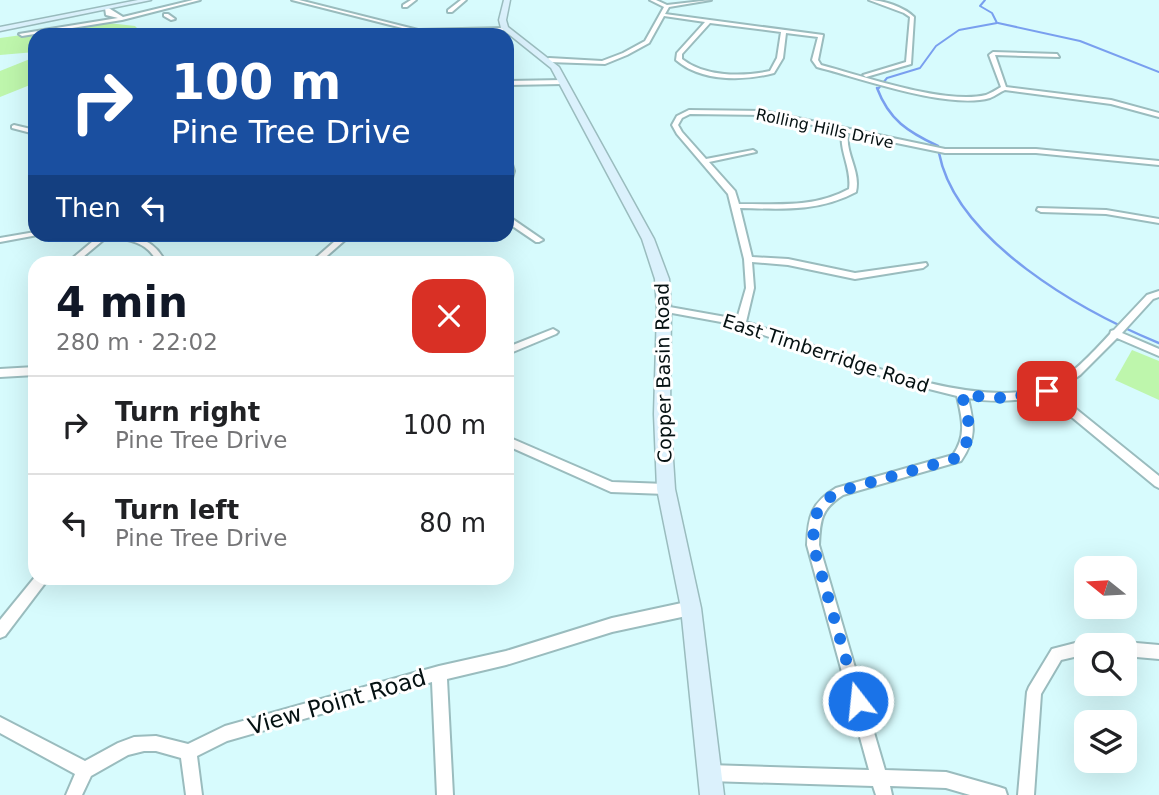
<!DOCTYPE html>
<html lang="en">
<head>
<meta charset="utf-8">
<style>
	body { margin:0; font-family:"DejaVu Sans",sans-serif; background:#f6f6f6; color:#202124; height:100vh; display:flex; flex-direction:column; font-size:26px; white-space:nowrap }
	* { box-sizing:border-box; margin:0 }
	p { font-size:23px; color:#757577 }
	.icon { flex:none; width:38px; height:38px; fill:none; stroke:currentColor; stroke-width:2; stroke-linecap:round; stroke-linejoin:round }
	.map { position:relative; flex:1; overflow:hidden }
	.side { position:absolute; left:28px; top:256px; width:486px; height:329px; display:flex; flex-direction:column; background:#fff; border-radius:21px; box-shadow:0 7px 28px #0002 }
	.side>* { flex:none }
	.hud { position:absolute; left:28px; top:28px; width:486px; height:214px; border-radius:21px; box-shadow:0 7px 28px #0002; background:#1a4fa0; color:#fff; overflow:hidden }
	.needle { width:46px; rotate:288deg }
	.fabs { position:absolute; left:1074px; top:556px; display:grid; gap:14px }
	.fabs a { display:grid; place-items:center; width:63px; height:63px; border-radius:14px; background:#fff; box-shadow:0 7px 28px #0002; font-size:35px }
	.pin { position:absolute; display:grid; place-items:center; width:60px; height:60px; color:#fff; margin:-30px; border-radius:14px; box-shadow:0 4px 10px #0006 }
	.me { position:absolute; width:77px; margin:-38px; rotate:344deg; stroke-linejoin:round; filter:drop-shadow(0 0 5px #0008) }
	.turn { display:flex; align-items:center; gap:24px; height:147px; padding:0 28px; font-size:32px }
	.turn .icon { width:91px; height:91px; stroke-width:2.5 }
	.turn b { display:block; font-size:49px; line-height:60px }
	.then { display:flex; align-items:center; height:66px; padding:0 28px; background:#0003; gap:14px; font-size:26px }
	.round { display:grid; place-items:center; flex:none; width:74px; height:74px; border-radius:21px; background:#f6f6f6 }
	.headline { display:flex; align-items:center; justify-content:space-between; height:119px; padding:0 28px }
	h1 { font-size:42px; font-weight:700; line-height:52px; color:#111827 }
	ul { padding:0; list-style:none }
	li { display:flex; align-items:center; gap:21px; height:98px; padding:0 28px; border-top:2px solid #e0e0e0 }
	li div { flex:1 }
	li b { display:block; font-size:26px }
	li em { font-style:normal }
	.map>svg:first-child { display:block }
	.green { fill:#bef6ac }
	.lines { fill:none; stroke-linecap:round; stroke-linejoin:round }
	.stream-far1 { stroke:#799fef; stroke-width:2 }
	.stream { stroke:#799fef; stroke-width:2.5 }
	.street-casing { stroke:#9abcbe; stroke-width:4 }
	.secondary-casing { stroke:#9abcbe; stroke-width:3 }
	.street { fill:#fff; fill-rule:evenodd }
	.secondary { fill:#dbf1fc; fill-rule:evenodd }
	.route { stroke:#1a73e8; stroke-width:12; stroke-dasharray:0 21.6 }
	.labels { text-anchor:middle; stroke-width:6; stroke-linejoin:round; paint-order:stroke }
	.far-street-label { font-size:16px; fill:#051112; stroke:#fff }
	.street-label { font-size:19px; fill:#051112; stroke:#fff }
	.near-street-label { font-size:23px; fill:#051112; stroke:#fff }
</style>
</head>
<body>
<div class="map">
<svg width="1159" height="795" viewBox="0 0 1159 795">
	<rect width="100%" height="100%" fill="#d7fbfd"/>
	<g class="green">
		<polygon points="108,23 135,26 144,35 35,35 35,52 0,55 0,38"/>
		<polygon points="35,57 35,83 0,97 0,71"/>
		<polygon points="1132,350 1159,361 1159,400 1115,380"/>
	</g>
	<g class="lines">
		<g class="stream-far1">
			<polyline points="998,23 1080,41 1159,72"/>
			<polyline points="878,89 887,78 920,68 936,46 959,30 997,23 992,13 980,6 985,0"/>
		</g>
		<g class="stream">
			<path d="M877,88C889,120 908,132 938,146"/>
			<path d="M939,153C956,241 1083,312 1159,343"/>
		</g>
		<defs>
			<g id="street">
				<polygon points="193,0 200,0 122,20 22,36 19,34 118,18 106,15 105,8 107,7 123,17"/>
				<polygon points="292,0 299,0 418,30 505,28 507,29 505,30 418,32"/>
				<polygon points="411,0 416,0 407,7 403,7 403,5"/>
				<polygon points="461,0 466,0 452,12 448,12 448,10"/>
				<path d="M650,0H656L667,5L711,0L669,7L665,14L823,35L818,60L821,65C863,76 945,105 986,95C991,93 996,90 1001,87L989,55L993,52L1057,54L1059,57L995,55L1006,87L1111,100L1159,113V117L1111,104L1005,90C1000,92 995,96 990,98C948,110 860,78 817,67L812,60L818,37L786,33L783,58L774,73C744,81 701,82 676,60L677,53L705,22L664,16L649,43L627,55L605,64L549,62L546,60L549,58L602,61L623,53L645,41L664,7ZM710,23L781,32L777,58L770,71C742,77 705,77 682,59V54Z"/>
				<path d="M869,0C883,0 904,7 914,17L911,64L866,77L863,75L906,62L910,17L904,13Z"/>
				<polygon points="164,14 168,14 175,19 171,20 164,16"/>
				<polygon points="201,32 203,33 204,35 198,35"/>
				<polygon points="508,81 563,80 566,82 563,84 508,85"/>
				<path d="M689,110L764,111L945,149H1036L1159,161V165L1036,153H945L848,133C845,154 861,171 856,192C819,212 781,209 740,208L752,257L788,259L855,273L926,263L927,265L923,268L855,279L788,265L752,262L754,288L746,322C825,347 964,413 1044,387C1070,379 1092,353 1110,334L1111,331L1114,330L1147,295L1159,291V297L1153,299L1122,333L1159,349V356L1117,338L1080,375L1055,392L1159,476V488L1155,486L1045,395C1018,401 995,403 968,398C974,425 977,437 961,461L843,495C821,509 820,520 819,545L885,770L946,772L999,787L1005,789L1007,795H970L946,788L890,786L892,795H876L873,786L709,781L703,779L701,773L703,767L709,765L869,770L807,545C808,517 811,503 836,488L953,455C967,435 962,418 957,396L893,380L732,324L661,311L659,309L664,306L737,319L746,288L744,259L728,194L677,134L672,125L677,116ZM690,114L764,115L842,131C839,152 852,168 849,189C814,208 778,204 739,204L735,191L709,162L756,152L753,150L706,159L682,132L678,125L682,118Z"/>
				<polygon points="14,125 35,130 35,134 12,128 12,126"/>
				<polygon points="508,159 511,161 514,171 512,178 508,180"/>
				<polygon points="1038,208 1106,210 1159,219 1159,223 1106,214 1041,212 1037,210"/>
				<polygon points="508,218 511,218 543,240 539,242 536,242 508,223"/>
				<polygon points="35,232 35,234 43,234 0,242 0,238"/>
				<path d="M96,234C123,234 153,234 165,262H157C148,242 128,239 107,237L77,262H68L99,236Z"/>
				<polygon points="343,234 352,234 320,262 311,262"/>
				<polygon points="553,329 558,332 556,334 508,354 508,347"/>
				<polygon points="35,367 35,375 0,377 0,369"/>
				<polygon points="508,437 612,482 666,484 670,486 672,489 670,492 666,494 611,492 508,446"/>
				<polygon points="35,577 49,578 5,636 0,638 0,620"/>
				<polygon points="691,601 696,603 698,608 696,613 691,615 612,632 506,665 447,679 453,795 437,795 432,682 227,741 197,756 202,795 186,795 181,758 156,751 144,751 128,755 91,776 82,795 66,795 75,774 0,733 0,717 85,761 118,743 134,737 156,736 188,744 225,726 439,666 506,651 612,618"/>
				<polygon points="1087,640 1092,642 1094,646 1087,646 1087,654 1061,660 1041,694 1034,795 1018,795 1027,692 1029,687 1052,649"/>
				<polygon points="1125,642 1159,645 1159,659 1125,656 1125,646 1119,646"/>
			</g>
			<g id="secondary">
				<polygon points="138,0 151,0 0,31 0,27"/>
				<polygon points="504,0 510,0 506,20 508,27 559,67 654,239 669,279 671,309 670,414 675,489 701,608 724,795 700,795 681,608 657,489 654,414 657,309 655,279 642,239 551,68 501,28 499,20"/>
			</g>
		</defs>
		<use href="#street" class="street-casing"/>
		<use href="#secondary" class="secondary-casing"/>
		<use href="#street" class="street"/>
		<use href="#secondary" class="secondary"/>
	</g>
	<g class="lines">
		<path class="route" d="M858,701L813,545C814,517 814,505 840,491L957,458C975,435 969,423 962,395L1005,398L1047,391"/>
	</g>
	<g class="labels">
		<g class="far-street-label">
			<text transform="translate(825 128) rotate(12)" y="6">Rolling Hills Drive</text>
		</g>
		<g class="street-label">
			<text transform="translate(826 353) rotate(18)" y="7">East Timberridge Road</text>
			<text transform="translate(663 373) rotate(-91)" y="7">Copper Basin Road</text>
		</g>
		<g class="near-street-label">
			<text transform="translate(337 702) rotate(-16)" y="8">View Point Road</text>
		</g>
	</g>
</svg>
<div class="fabs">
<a><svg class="needle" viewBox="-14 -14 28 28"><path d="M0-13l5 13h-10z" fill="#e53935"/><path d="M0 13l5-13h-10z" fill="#757577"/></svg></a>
<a><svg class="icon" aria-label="search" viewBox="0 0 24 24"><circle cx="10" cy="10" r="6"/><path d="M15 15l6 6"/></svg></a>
<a><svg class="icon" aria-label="layers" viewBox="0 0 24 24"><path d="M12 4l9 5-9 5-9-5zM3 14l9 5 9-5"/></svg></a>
</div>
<div class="pin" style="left:1047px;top:391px;background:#d93025"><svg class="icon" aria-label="arrive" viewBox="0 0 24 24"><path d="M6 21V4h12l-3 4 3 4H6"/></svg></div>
<svg class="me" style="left:858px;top:701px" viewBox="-20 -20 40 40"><circle r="17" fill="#1a73e8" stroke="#fff" stroke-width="3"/><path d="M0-11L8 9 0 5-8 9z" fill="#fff"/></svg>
<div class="hud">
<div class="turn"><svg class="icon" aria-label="right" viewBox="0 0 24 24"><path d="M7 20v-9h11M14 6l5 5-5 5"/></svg><div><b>100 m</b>Pine Tree Drive</div></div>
<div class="then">Then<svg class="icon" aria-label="left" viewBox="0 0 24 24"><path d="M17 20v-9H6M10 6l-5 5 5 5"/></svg></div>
</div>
<section class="side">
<div class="headline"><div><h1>4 min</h1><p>280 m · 22:02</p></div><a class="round" style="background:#d93025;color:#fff"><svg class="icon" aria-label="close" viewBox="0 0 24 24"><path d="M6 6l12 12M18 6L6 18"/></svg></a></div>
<ul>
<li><svg class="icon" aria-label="right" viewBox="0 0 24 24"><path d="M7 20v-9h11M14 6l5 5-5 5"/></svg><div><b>Turn right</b><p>Pine Tree Drive</p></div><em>100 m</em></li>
<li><svg class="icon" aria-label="left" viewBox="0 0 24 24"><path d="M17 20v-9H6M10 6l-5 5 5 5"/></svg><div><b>Turn left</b><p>Pine Tree Drive</p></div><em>80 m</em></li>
</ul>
</section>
</div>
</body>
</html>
